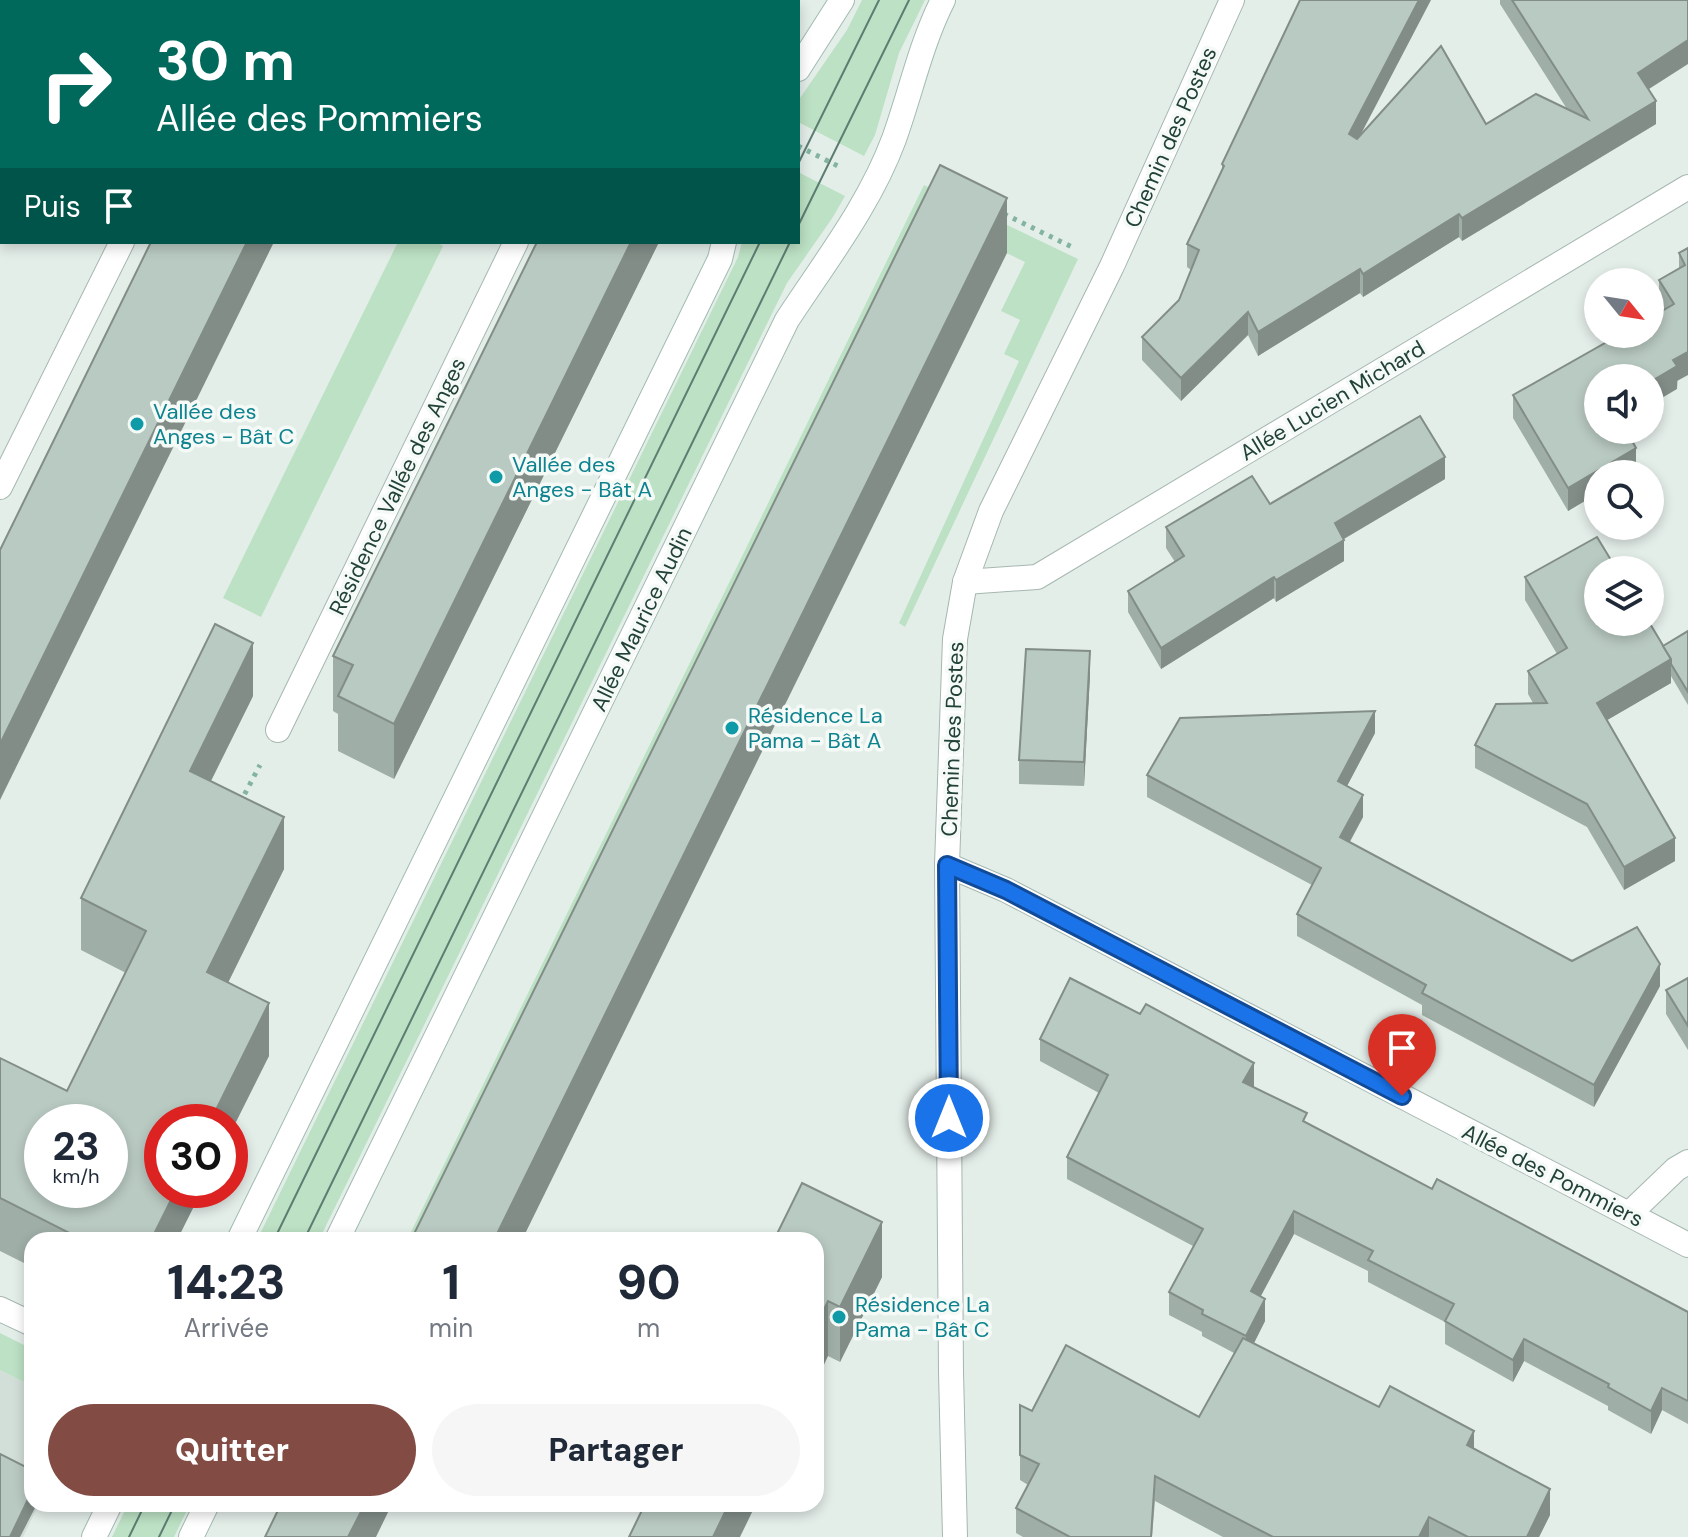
<!DOCTYPE html>
<html lang="fr">
<head>
<meta charset="utf-8">
<style>
	body { margin:0; font-family:"DM Sans",sans-serif; background:#f6f6f7; color:#1f2937; height:100vh; display:flex; flex-direction:column; font-size:30px; white-space:nowrap }
	* { box-sizing:border-box; margin:0 }
	p { font-size:26px; color:#747a83 }
	.icon { flex:none; width:44px; height:44px; fill:none; stroke:currentColor; stroke-width:2; stroke-linecap:round; stroke-linejoin:round }
	.map { position:relative; flex:1; overflow:hidden }
	.sheet { position:absolute; left:24px; top:1232px; width:800px; height:280px; display:flex; flex-direction:column; background:#fff; border-radius:24px; box-shadow:0 4px 12px #0003 }
	.sheet>* { flex:none }
	.top-card { position:absolute; left:0px; top:0px; width:800px; height:244px; box-shadow:0 4px 12px #0003; background:#00695c; color:#fff; overflow:hidden }
	.needle { width:52px; rotate:120deg }
	.buttons { position:absolute; left:1584px; top:268px; display:grid; gap:16px }
	.buttons a { display:grid; place-items:center; width:80px; height:80px; border-radius:50%; background:#fff; box-shadow:0 4px 12px #0003; font-size:40px }
	.speed { position:absolute; left:24px; top:1104px; display:flex; gap:16px; font-size:40px; font-weight:700; text-align:center }
	.speed>* { display:grid; place-content:center; width:104px; height:104px; border-radius:50%; background:#fff; box-shadow:0 4px 12px #0003; line-height:1 }
	.speed small { font-size:20px; font-weight:400 }
	.speed .limit { border:12px solid #d22; background:#fff; color:#111 }
	.pin { position:absolute; display:grid; place-items:center; width:68px; height:68px; color:#fff; margin:-82px -34px; border-radius:50% 50% 50% 0; rotate:-45deg; box-shadow:0 0 8px #0007 }
	.pin .icon { rotate:45deg }
	.me { position:absolute; width:88px; margin:-44px; rotate:0deg; stroke-linejoin:round; filter:drop-shadow(0 0 6px #0008) }
	.turn { display:flex; align-items:center; gap:28px; height:168px; padding:0 24px; font-size:36px }
	.turn .icon { width:104px; height:104px; stroke-width:2.5 }
	.turn b { display:block; font-size:56px; line-height:68px }
	.then { display:flex; align-items:center; height:76px; padding:0 24px; background:#0003; gap:16px; font-size:30px }
	.eta { display:flex; justify-content:space-evenly; align-items:center; height:136px; text-align:center }
	.eta b { font-size:48px; font-weight:800; line-height:56px }
	.primary-button { display:flex; gap:16px; margin-top:auto; padding:16px 24px }
	.primary-button a { flex:1; height:92px; border-radius:48px; background:#824c45; color:#fff; font-size:32px; font-weight:800; line-height:92px; text-align:center }
	.primary-button a+a { background:#f6f6f7; color:#1f2937 }
	.map>svg:first-child { display:block }
	.built { fill:#d2ded8 }
	.green { fill:#bce1c4 }
	.lines { fill:none; stroke-linecap:round; stroke-linejoin:round }
	.street-casing { stroke:#a6b7b0; stroke-width:26 }
	.secondary-casing { stroke:#a2bbb1; stroke-width:26 }
	.path { stroke:#83b4a2; stroke-width:5; stroke-dasharray:4 6; stroke-linecap:butt }
	.street { stroke:#fff; stroke-width:24 }
	.secondary { stroke:#fff; stroke-width:24 }
	.tram { stroke:#5d7d73; stroke-width:2 }
	.wall { fill:#9faea7 }
	.shaded-wall { fill:#828d88 }
	.building { fill:#b9cac2; stroke:#828d88; stroke-width:2; fill-rule:evenodd }
	.route-casing { stroke:#114b97; stroke-width:20 }
	.route { stroke:#1a73e8; stroke-width:14 }
	.culture-dot { fill:#0f9aa8; stroke:#f5faf7; stroke-width:3 }
	.labels { text-anchor:middle; stroke-width:7; stroke-linejoin:round; paint-order:stroke }
	.street-label { font-size:22px; fill:#224238; stroke:#f5faf7 }
	.culture-label { font-size:22px; fill:#0d838f; stroke:#f5faf7; text-anchor:start }
</style>
</head>
<body>
<div class="map">
<svg width="1688" height="1537" viewBox="0 0 1688 1537">
	<rect width="100%" height="100%" fill="#e4eee9"/>
	<polygon class="built" points="0,1370 32,1386 32,1504 39,1504 23,1537 0,1537"/>
	<g class="green">
		<polygon points="862,0 925,0 899,53 875,135 864,156 798,122 798,101 847,30"/>
		<polygon points="798,172 845,196 833,217 787,283 319,1240 257,1240 738,257 742,242 798,242"/>
		<polygon points="924,185 1078,259 905,627 899,623 1019,361 1004,354 1020,320 1001,311 1025,262 940,221 438,1240 407,1240"/>
		<polygon points="398,242 436,242 443,246 261,617 223,598"/>
		<polygon points="0,1333 32,1349 32,1386 0,1370"/>
		<polygon points="128,1504 190,1504 174,1537 112,1537"/>
	</g>
	<g class="lines">
		<defs>
			<g id="street">
				<polyline points="241,2 242,0"/>
				<polyline points="633,2 634,0"/>
				<polyline points="0,487 122,242"/>
				<polyline points="965,582 1037,577 1688,187"/>
				<polyline points="278,730 516,242"/>
				<polyline points="947,865 1006,890 1688,1245"/>
				<polyline points="1629,1214 1676,1169 1688,1162"/>
				<polyline points="0,1309 32,1324"/>
				<polyline points="955,1537 951,1372 947,865 955,639 965,582 991,511 1112,266 1232,0"/>
			</g>
			<g id="secondary">
				<polyline points="798,69 842,0"/>
				<polyline points="239,1240 720,259 724,242"/>
				<path d="M337,1240L787,320C825,262 870,204 894,139C911,92 920,46 943,0"/>
				<polyline points="94,1537 110,1504"/>
				<polyline points="191,1537 207,1504"/>
			</g>
		</defs>
		<use href="#street" class="street-casing"/>
		<use href="#secondary" class="secondary-casing"/>
		<g class="path">
			<polyline points="798,146 838,166"/>
			<polyline points="0,199 2,195"/>
			<polyline points="1004,214 1074,248"/>
			<polyline points="240,803 260,765"/>
		</g>
		<use href="#street" class="street"/>
		<use href="#secondary" class="secondary"/>
		<g class="tram">
			<polyline points="798,164 879,0"/>
			<polyline points="798,226 909,0"/>
			<polyline points="274,1240 760,242"/>
			<polyline points="304,1240 790,242"/>
			<polyline points="129,1537 145,1504"/>
			<polyline points="159,1537 175,1504"/>
		</g>
	</g>
	<g class="wall">
		<polygon points="1500,0 1688,0 1649,89 1656,124 1462,241 1459,237 1363,297 1360,293 1258,356 1248,335 1181,401 1142,360 1142,337 1179,300 1191,270 1187,267 1187,244 1222,171 1222,164 1361,135 1486,124 1567,109 1500,4"/>
		<polygon points="537,242 659,242 394,779 338,751 338,714 333,711 333,656"/>
		<polygon points="1688,248 1677,389 1598,378 1636,471 1568,511 1513,418 1513,395 1663,310 1659,303 1659,280 1679,269 1679,253"/>
		<polygon points="1445,479 1344,539 1344,561 1276,602 1274,598 1161,669 1128,612 1128,591 1175,562 1166,548 1166,527 1270,504"/>
		<polygon points="1525,577 1663,646 1688,631 1688,705 1671,676 1671,683 1607,720 1675,861 1624,890 1587,827 1475,768 1475,745 1533,703 1528,694 1528,671 1557,654 1525,600"/>
		<polygon points="1090,675 1084,786 1019,784 1019,760"/>
		<polygon points="253,696 211,781 284,869 228,983 269,1056 162,1190 202,1190 177,1240 32,1240 32,1267 0,1251 0,1058 67,1091 126,973 81,950 81,898"/>
		<polygon points="1375,733 1347,786 1363,817 1350,842 1572,961 1660,986 1594,1107 1422,1015 1422,1005 1297,936 1297,914 1312,885 1147,797 1147,775"/>
		<polygon points="1688,978 1688,1050 1666,1014 1666,990"/>
		<polygon points="1040,1039 1254,1086 1253,1087 1307,1123 1432,1189 1688,1312 1688,1424 1662,1410 1651,1434 1608,1410 1608,1406 1524,1361 1513,1382 1445,1344 1445,1322 1368,1282 1368,1271 1294,1234 1261,1296 1265,1321 1254,1343 1379,1407 1474,1448 1550,1515 1539,1537 1223,1537 1155,1501 1152,1537 1023,1537 1016,1533 1016,1508 1028,1485 1020,1480 1020,1405 1032,1411 1199,1417 1234,1353 1202,1336 1202,1332 1169,1315 1169,1292 1193,1246 1067,1179 1067,1157 1099,1093 1040,1061"/>
		<polygon points="816,1240 882,1277 840,1362 828,1356"/>
	</g>
	<g class="shaded-wall">
		<polygon points="366,0 393,0 392,2 365,2"/>
		<polygon points="751,0 778,0 777,2 750,2"/>
		<polygon points="1419,0 1431,0 1349,157 1349,134"/>
		<polygon points="1688,40 1688,64 1638,96 1638,73"/>
		<polygon points="1656,101 1656,124 1462,241 1462,218"/>
		<polygon points="1007,198 1007,253 522,1240 494,1240"/>
		<polygon points="1459,214 1459,237 1363,297 1363,274"/>
		<polygon points="247,242 274,242 0,800 0,744"/>
		<polygon points="631,242 659,242 394,779 394,724"/>
		<polygon points="1360,269 1360,293 1258,356 1258,332"/>
		<polygon points="1248,312 1248,335 1181,401 1181,378"/>
		<polygon points="1688,352 1688,375 1677,381 1677,389 1650,405 1650,382 1673,360"/>
		<polygon points="1636,448 1636,471 1631,474 1598,474 1598,493 1568,511 1568,488"/>
		<polygon points="1445,457 1445,479 1335,544 1335,523"/>
		<polygon points="1344,540 1344,561 1276,602 1276,580"/>
		<polygon points="1274,577 1274,598 1161,669 1161,648"/>
		<polygon points="253,643 253,696 190,823 190,771"/>
		<polygon points="1090,651 1090,675 1084,786 1084,762"/>
		<polygon points="1671,659 1671,683 1597,726 1597,703"/>
		<polygon points="1375,711 1375,733 1338,803 1338,781"/>
		<polygon points="1363,795 1363,817 1340,859 1340,837"/>
		<polygon points="284,817 284,869 207,1025 207,972"/>
		<polygon points="1675,838 1675,861 1624,890 1624,867"/>
		<polygon points="1660,964 1660,986 1594,1107 1594,1085"/>
		<polygon points="269,1003 269,1056 230,1134 230,1122 210,1122"/>
		<polygon points="1254,1063 1254,1086 1243,1105 1243,1082"/>
		<polygon points="176,1190 202,1190 177,1240 151,1240"/>
		<polygon points="1294,1211 1294,1234 1251,1314 1251,1291"/>
		<polygon points="882,1222 882,1277 840,1362 840,1307"/>
		<polygon points="1265,1299 1265,1321 1246,1359 1246,1336"/>
		<polygon points="828,1301 828,1356 816,1382 816,1326"/>
		<polygon points="1524,1339 1524,1361 1513,1382 1513,1360"/>
		<polygon points="1662,1388 1662,1410 1651,1434 1651,1411"/>
		<polygon points="1474,1431 1474,1457 1467,1445"/>
		<polygon points="1550,1489 1550,1515 1539,1537 1527,1537"/>
		<polygon points="32,1491 32,1504 37,1504 20,1537 10,1537"/>
		<polygon points="365,1504 392,1504 376,1537 348,1537"/>
		<polygon points="729,1504 756,1504 740,1537 713,1537"/>
		<polygon points="1429,1517 1429,1537 1419,1537"/>
	</g>
	<g class="building">
		<polygon points="270,0 366,0 365,2 269,2"/>
		<polygon points="656,0 751,0 750,2 655,2"/>
		<polygon points="1300,0 1419,0 1349,134 1357,139 1441,46 1486,124 1536,94 1588,119 1512,0 1688,0 1688,40 1638,73 1656,101 1462,218 1459,214 1363,274 1360,269 1258,332 1248,312 1181,378 1142,337 1179,300 1199,250 1187,244 1224,166 1222,164"/>
		<polygon points="940,165 1007,198 494,1240 411,1240"/>
		<polygon points="151,242 247,242 0,744 0,550"/>
		<polygon points="537,242 631,242 394,724 338,696 353,665 333,656"/>
		<polygon points="1688,248 1688,352 1673,360 1677,366 1650,382 1650,378 1598,378 1598,430 1626,430 1636,448 1568,488 1513,395 1621,334 1650,334 1650,318 1674,304 1659,280 1685,265 1679,253"/>
		<polygon points="1420,416 1445,457 1335,523 1344,540 1276,580 1274,577 1161,648 1128,591 1184,556 1166,527 1252,476 1270,504"/>
		<polygon points="1597,537 1617,570 1598,570 1598,622 1649,622 1671,659 1597,703 1675,838 1624,867 1587,804 1475,745 1496,704 1547,703 1528,671 1567,648 1525,577"/>
		<path d="M215,624L253,643L190,771L284,817L207,972L269,1003L210,1122H162V1190H176L151,1240H83L0,1198V1058L67,1091L146,931L81,898ZM42,1122H110V1190H42Z"/>
		<polygon points="1688,631 1688,692 1671,664 1671,659 1663,646"/>
		<polygon points="1026,649 1090,651 1084,762 1019,760"/>
		<polygon points="1375,711 1338,781 1363,795 1340,837 1572,961 1637,927 1660,964 1594,1085 1422,993 1426,985 1297,914 1321,868 1147,775 1180,718"/>
		<polygon points="1070,978 1140,1014 1146,1004 1254,1063 1243,1082 1307,1113 1303,1121 1432,1189 1437,1179 1688,1312 1688,1401 1662,1388 1651,1411 1608,1387 1609,1384 1524,1339 1513,1360 1445,1321 1454,1304 1368,1260 1373,1251 1294,1211 1251,1291 1265,1299 1246,1336 1202,1314 1203,1310 1169,1292 1203,1229 1067,1157 1108,1075 1040,1039"/>
		<polygon points="1688,978 1688,1026 1666,990"/>
		<polygon points="802,1183 882,1222 840,1307 828,1301 816,1326 816,1240 774,1240"/>
		<polygon points="1243,1338 1379,1407 1390,1386 1474,1431 1467,1445 1550,1489 1527,1537 1468,1537 1429,1517 1419,1537 1273,1537 1155,1476 1151,1537 1070,1537 1016,1508 1039,1464 1020,1455 1020,1405 1032,1411 1066,1345 1199,1417"/>
		<polygon points="0,1454 32,1470 32,1491 10,1537 0,1537"/>
		<polygon points="281,1504 365,1504 348,1537 265,1537"/>
		<polygon points="645,1504 729,1504 713,1537 629,1537"/>
	</g>
	<g class="lines">
		<defs>
			<polyline id="route" points="949,1118 947,865 1006,890 1402,1096"/>
		</defs>
		<use href="#route" class="route-casing"/>
		<use href="#route" class="route"/>
	</g>
	<g class="culture-dot">
		<circle cx="137" cy="424" r="8"/>
		<circle cx="496" cy="477" r="8"/>
		<circle cx="732" cy="728" r="8"/>
		<circle cx="839" cy="1317" r="8"/>
	</g>
	<g class="labels">
		<g class="street-label">
			<text transform="translate(1170 137) rotate(-66)" y="8">Chemin des Postes</text>
			<text transform="translate(1332 400) rotate(-31)" y="8">Allée Lucien Michard</text>
			<text transform="translate(397 486) rotate(-64)" y="8">Résidence Vallée des Anges</text>
			<text transform="translate(641 619) rotate(-64)" y="8">Allée Maurice Audin</text>
			<text transform="translate(952 739) rotate(-88)" y="8">Chemin des Postes</text>
			<text transform="translate(1553 1175) rotate(27)" y="8">Allée des Pommiers</text>
		</g>
		<g class="culture-label">
			<text x="153" y="419">Vallée des<tspan x="153" dy="25">Anges - Bât C</tspan></text>
			<text x="512" y="472">Vallée des<tspan x="512" dy="25">Anges - Bât A</tspan></text>
			<text x="748" y="723">Résidence La<tspan x="748" dy="25">Pama - Bât A</tspan></text>
			<text x="855" y="1312">Résidence La<tspan x="855" dy="25">Pama - Bât C</tspan></text>
		</g>
	</g>
</svg>
<div class="buttons">
<a><svg class="needle" viewBox="-14 -14 28 28"><path d="M0-13l5 13h-10z" fill="#e53935"/><path d="M0 13l5-13h-10z" fill="#747a83"/></svg></a>
<a><svg class="icon" aria-label="sound" viewBox="0 0 24 24"><path d="M4 9h4l5-4v14l-5-4H4zM17 9q2 3 0 6"/></svg></a>
<a><svg class="icon" aria-label="search" viewBox="0 0 24 24"><circle cx="10" cy="10" r="6"/><path d="M15 15l6 6"/></svg></a>
<a><svg class="icon" aria-label="layers" viewBox="0 0 24 24"><path d="M12 4l9 5-9 5-9-5zM3 14l9 5 9-5"/></svg></a>
</div>
<div class="speed"><div>23<small>km/h</small></div><div class="limit">30</div></div>
<div class="pin" style="left:1402px;top:1096px;background:#d93025"><svg class="icon" aria-label="arrive" viewBox="0 0 24 24"><path d="M6 21V4h12l-3 4 3 4H6"/></svg></div>
<svg class="me" style="left:949px;top:1118px" viewBox="-20 -20 40 40"><circle r="17" fill="#1a73e8" stroke="#fff" stroke-width="3"/><path d="M0-11L8 9 0 5-8 9z" fill="#fff"/></svg>
<div class="top-card">
<div class="turn"><svg class="icon" aria-label="right" viewBox="0 0 24 24"><path d="M7 20v-9h11M14 6l5 5-5 5"/></svg><div><b>30 m</b>Allée des Pommiers</div></div>
<div class="then">Puis<svg class="icon" aria-label="arrive" viewBox="0 0 24 24"><path d="M6 21V4h12l-3 4 3 4H6"/></svg></div>
</div>
<section class="sheet">
<div class="eta">
<div><b>14:23</b><p>Arrivée</p></div>
<div><b>1</b><p>min</p></div>
<div><b>90</b><p>m</p></div>
</div>
<div class="primary-button"><a>Quitter</a><a>Partager</a></div>
</section>
</div>
</body>
</html>
